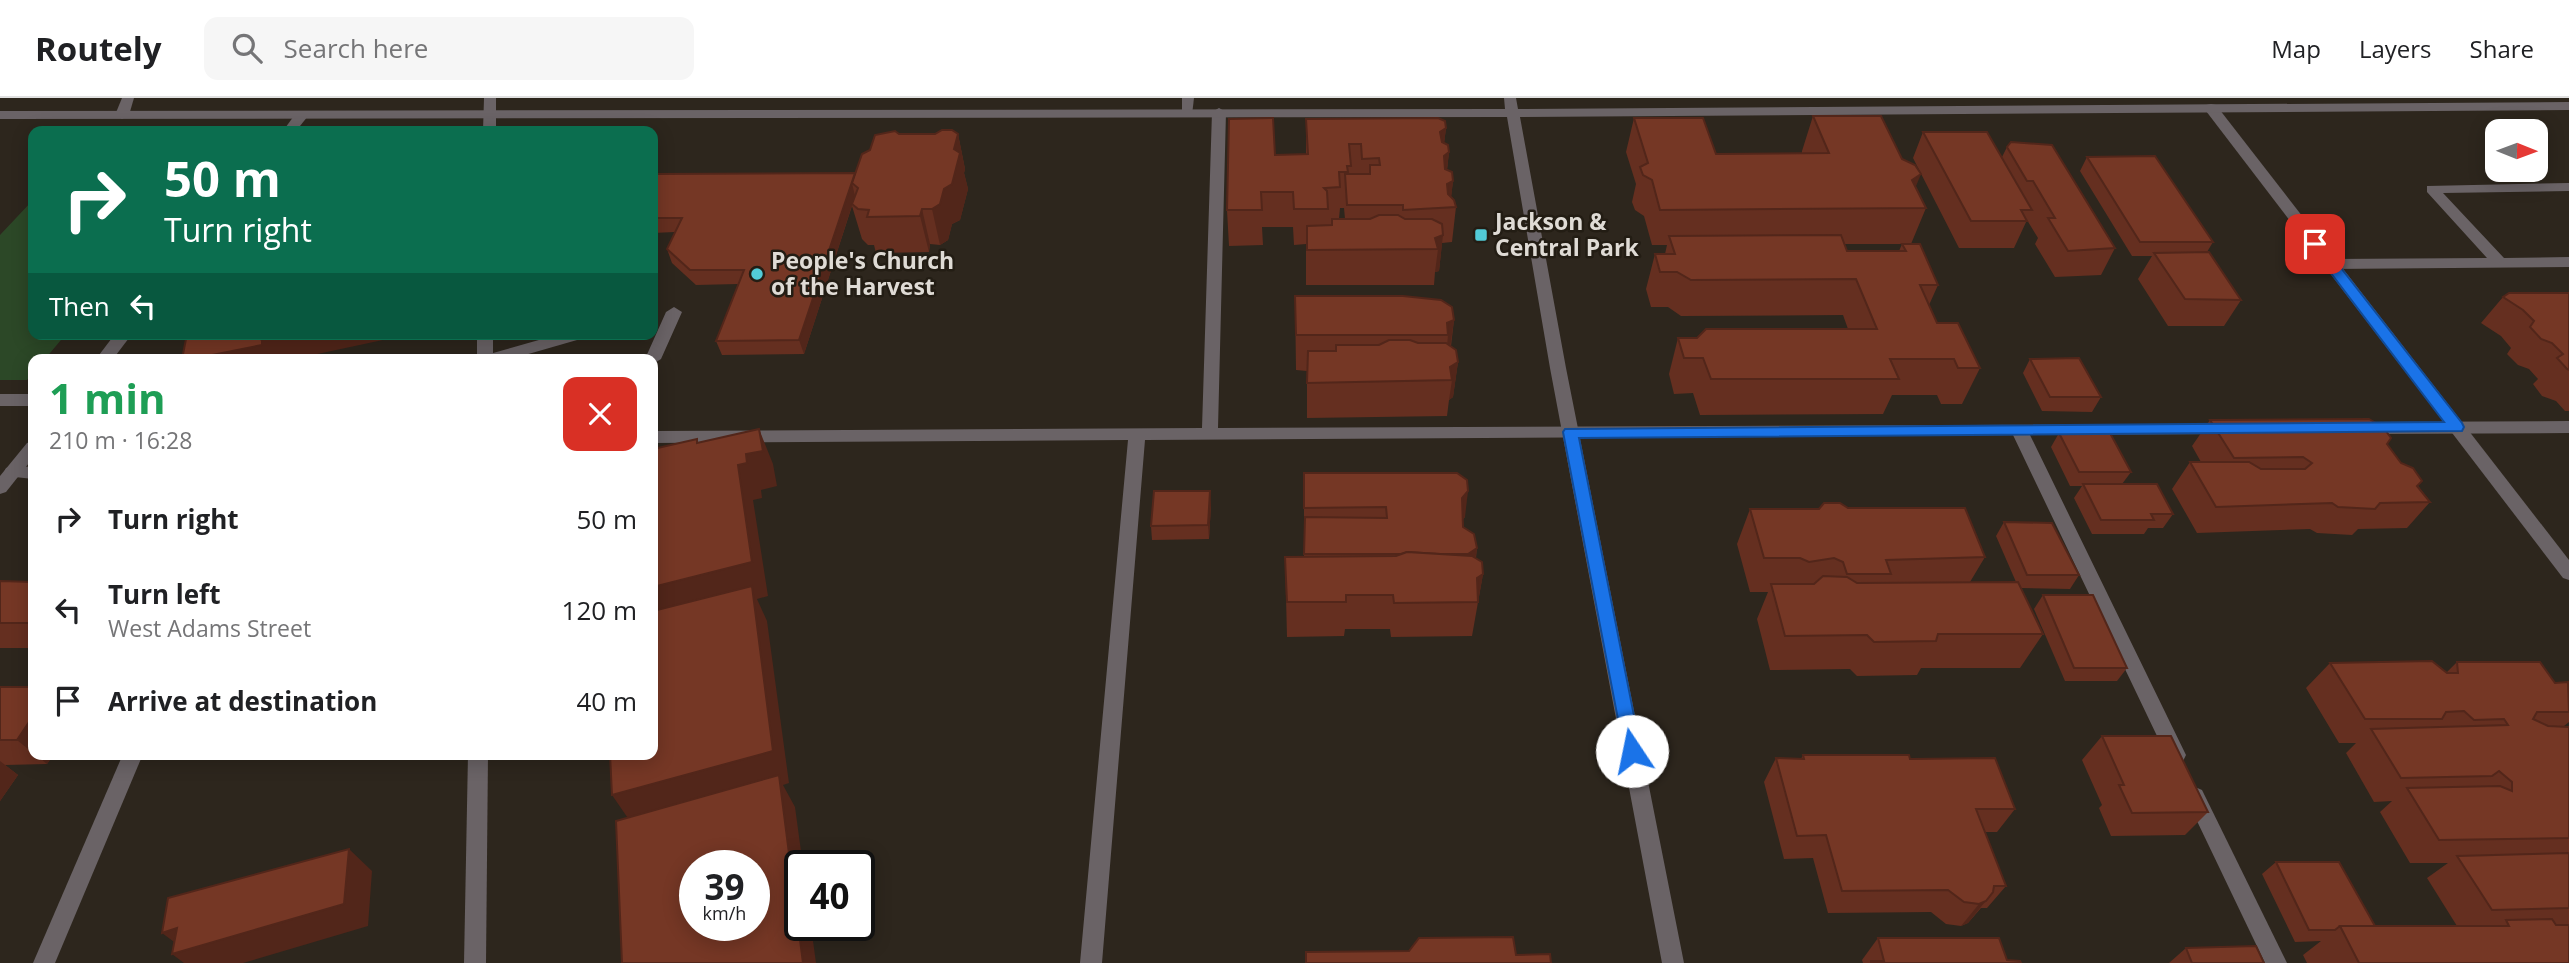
<!DOCTYPE html>
<html lang="en">
<head>
<meta charset="utf-8">
<style>
	body { margin:0; font-family:"Open Sans",sans-serif; background:#f6f6f6; color:#202124; height:100vh; display:flex; flex-direction:column; font-size:26px; white-space:nowrap }
	* { box-sizing:border-box; margin:0 }
	p { font-size:23px; color:#757577 }
	.icon { flex:none; width:38px; height:38px; fill:none; stroke:currentColor; stroke-width:2; stroke-linecap:round; stroke-linejoin:round }
	.map { position:relative; flex:1; overflow:hidden }
	.panel { position:absolute; left:28px; top:256px; width:630px; height:406px; display:flex; flex-direction:column; background:#fff; border-radius:14px; box-shadow:0 4px 18px #0003 }
	.panel>* { flex:none }
	.hud { position:absolute; left:28px; top:28px; width:630px; height:214px; border-radius:14px; box-shadow:0 4px 18px #0003; background:#0b6e4f; color:#fff; overflow:hidden }
	.needle { width:46px; rotate:91deg }
	.controls { position:absolute; left:2485px; top:21px; display:grid; gap:14px }
	.controls a { display:grid; place-items:center; width:63px; height:63px; border-radius:14px; background:#fff; box-shadow:0 4px 18px #0003; font-size:35px }
	.speed { position:absolute; left:679px; top:752px; display:flex; gap:14px; font-size:35px; font-weight:700; text-align:center }
	.speed>* { display:grid; place-content:center; width:91px; height:91px; border-radius:50%; background:#fff; box-shadow:0 4px 18px #0003; line-height:1 }
	.speed small { font-size:18px; font-weight:400 }
	.speed .limit { border:4px solid #111; border-radius:10px; background:#fff; color:#111 }
	.pin { position:absolute; display:grid; place-items:center; width:60px; height:60px; color:#fff; margin:-30px; border-radius:14px; box-shadow:0 4px 10px #0006 }
	.me { position:absolute; width:77px; margin:-38px; rotate:349deg; stroke-linejoin:round; filter:drop-shadow(0 0 5px #0008) }
	.turn { display:flex; align-items:center; gap:24px; height:147px; padding:0 21px; font-size:32px }
	.turn .icon { width:91px; height:91px; stroke-width:2.5 }
	.turn b { display:block; font-size:49px; line-height:60px }
	.then { display:flex; align-items:center; height:66px; padding:0 21px; background:#0003; gap:14px; font-size:26px }
	.round { display:grid; place-items:center; flex:none; width:74px; height:74px; border-radius:14px; background:#f6f6f6 }
	.headline { display:flex; align-items:center; justify-content:space-between; height:119px; padding:0 21px }
	h1 { font-size:42px; font-weight:700; line-height:52px; color:#1e9e55 }
	ul { padding:0; list-style:none }
	li { display:flex; align-items:center; gap:21px; height:91px; padding:0 21px }
	li div { flex:1 }
	li b { display:block; font-size:26px }
	li em { font-style:normal }
	header { display:flex; align-items:center; gap:42px; box-sizing:border-box; height:98px; padding:0 35px; background:#fff; border-bottom:2px solid #e0e0e0 }
	header strong { font-size:33px }
	nav { display:flex; gap:38px; margin-inline-start:auto; font-size:24px }
	.search { width:490px; height:63px; background:#f6f6f6; display:flex; align-items:center; gap:18px; box-sizing:border-box; padding:0 24px; border-radius:14px; color:#757577; font-size:26px }
	.map>svg:first-child { display:block }
	.green { fill:#2c4827 }
	.lines { fill:none; stroke-linecap:round; stroke-linejoin:round }
	.service { fill:#6a6366; fill-rule:evenodd }
	.minor { fill:#6a6366; fill-rule:evenodd }
	.tertiary { fill:#6a6366; fill-rule:evenodd }
	.wall { fill:#652f20; fill-rule:evenodd }
	.shaded-wall { fill:#52261a }
	.building { fill:#753725; stroke:#52261a; stroke-width:2; fill-rule:evenodd }
	.route { fill:#1a73e8; stroke:#114b97; stroke-width:2 }
	.poi-dot { fill:#52cbd7; stroke:#231d14; stroke-width:2.5 }
	.labels { text-anchor:middle; stroke-width:5; stroke-linejoin:round; paint-order:stroke }
	.poi-label { font-size:23px; font-weight:bold; fill:#dfdbd5; stroke:#231d14; text-anchor:start }
</style>
</head>
<body>
<header>
<strong>Routely</strong>
<div class="search"><svg class="icon" aria-label="search" viewBox="0 0 24 24"><circle cx="10" cy="10" r="6"/><path d="M15 15l6 6"/></svg>Search here</div>
<nav><a>Map</a><a>Layers</a><a>Share</a></nav>
</header>
<div class="map">
<svg width="2569" height="865" viewBox="0 0 2569 865">
	<rect width="100%" height="100%" fill="#2d261d"/>
	<polygon class="green" points="33,102 33,236 66,236 45,261 33,261 33,275 27,282 0,282 0,137"/>
	<g class="lines">
		<g class="service">
			<polygon points="122,0 134,0 129,17 122,21 115,17"/>
			<polygon points="1182,0 1194,0 1192,17 1182,17"/>
			<polygon points="1219,10 1226,14 1218,330 2234,326 2236,330 2228,336 2030,337 2186,657 2183,663 2176,666 2169,663 2013,337 1145,342 1102,865 1080,865 1128,342 653,345 653,333 1202,330 1212,14"/>
			<polygon points="2569,85 2569,93 2443,95 2504,160 2569,159 2569,169 2331,171 2324,166 2331,161 2487,160 2427,94 2427,88"/>
			<polygon points="674,209 682,214 661,261 653,266 653,261 645,261 666,214"/>
			<polygon points="560,236 587,236 584,240 511,261 484,261 486,257"/>
			<rect x="0" y="296" width="33" height="12"/>
			<polygon points="2569,323 2569,335 2361,336 2353,330 2361,324"/>
			<polygon points="12,368 33,369 33,381 6,378 4,374 6,370"/>
			<polygon points="123,656 143,656 55,865 33,865"/>
			<polygon points="2195,689 2202,692 2287,865 2265,865 2185,698 2188,692"/>
		</g>
		<g class="minor">
			<polygon points="484,0 496,0 496,33 483,33"/>
			<polygon points="2211,6 2216,7 2569,462 2569,482 2563,480 2206,13 2206,7"/>
			<polygon points="301,14 308,18 296,33 283,33 296,15"/>
			<polygon points="115,236 132,236 113,261 96,261"/>
			<rect x="477" y="236" width="16" height="25"/>
			<polygon points="33,343 33,360 6,394 0,396 0,378 27,345"/>
			<polygon points="468,656 488,656 486,865 464,865"/>
		</g>
		<polygon class="tertiary" points="1504,0 1516,0 1518,11 2569,4 2569,12 1520,19 1566,270 1684,865 1662,865 1550,270 1507,19 0,21 0,13 1505,11"/>
	</g>
	<g class="wall">
		<polygon points="1813,18 1916,89 1926,110 1911,146 1844,146 1847,153 1899,153 1902,146 1938,187 1929,207 1937,225 1980,270 1962,306 1941,306 1937,297 1892,297 1883,316 1700,317 1693,295 1674,296 1669,276 1678,240 1697,240 1848,231 1843,217 1681,218 1668,209 1651,209 1646,191 1655,156 1665,156 1667,147 1652,147 1644,118 1635,112 1632,104 1636,86 1626,54 1634,20 1716,56 1802,55 1802,53"/>
		<path d="M1306,21L1446,30L1444,45L1449,54L1447,72L1453,83L1451,99L1456,109L1452,144L1442,145L1439,173L1435,174L1434,187H1306V146L1294,147L1293,129H1262L1263,147L1229,148L1227,112L1275,57H1306ZM1340,110H1344L1345,121H1339Z"/>
		<polygon points="1923,34 2002,59 2007,49 2115,150 2101,177 2055,179 2035,146 2038,140 2027,122 2014,150 1959,150 1913,60"/>
		<polygon points="899,36 958,36 965,71 964,75 968,91 960,122 952,126 948,142 940,147 930,146 929,154 876,155 874,147 868,147 862,141 852,108 804,256 722,257 716,243 738,186 696,187 672,165 667,151 675,134 653,135 653,76 855,77 870,52"/>
		<polygon points="2087,59 2213,144 2207,154 2241,202 2224,228 2168,228 2138,181 2152,158 2132,158 2080,73"/>
		<polygon points="2569,195 2569,313 2565,313 2556,303 2542,298 2533,286 2538,281 2529,271 2518,267 2507,256 2511,250 2501,238 2481,225 2503,199"/>
		<polygon points="1295,198 1454,222 1451,248 1458,264 1453,299 1449,302 1447,318 1307,320 1307,273 1296,272"/>
		<polygon points="2030,261 2101,299 2092,314 2042,313 2023,275"/>
		<polygon points="2210,322 2387,346 2430,404 2407,430 2358,431 2352,437 2317,435 2310,431 2197,435 2172,391 2190,364 2201,364 2192,348"/>
		<polygon points="2059,335 2131,374 2122,386 2173,416 2163,430 2148,430 2144,436 2092,436 2074,400 2082,388 2070,388 2051,349"/>
		<polygon points="1304,375 1465,419 1463,421 1463,429 1477,450 1476,460 1483,476 1472,538 1391,539 1390,531 1345,531 1344,538 1287,539 1285,459 1304,459"/>
		<polygon points="1211,407 1209,441 1152,442 1151,428"/>
		<polygon points="1848,410 1985,459 1970,484 2016,484 1996,438 2004,424 2079,477 2070,491 2021,490 2043,536 2020,570 1921,570 1917,577 1857,578 1850,571 1770,572 1757,521 1768,494 1750,494 1737,446 1750,411 1819,411"/>
		<polygon points="0,483 33,484 33,550 0,550"/>
		<polygon points="2043,497 2127,570 2117,583 2065,583 2034,511"/>
		<polygon points="2457,564 2555,585 2569,585 2569,624 2564,628 2569,629 2569,865 2307,865 2303,857 2321,843 2295,844 2262,776 2276,764 2375,828 2457,828 2427,780 2448,765 2410,765 2380,714 2392,703 2374,704 2346,655 2356,645 2339,645 2306,590 2330,565 2446,575"/>
		<polygon points="0,589 33,589 33,656 54,656 47,666 5,667 18,677 0,703"/>
		<polygon points="2102,638 2208,714 2185,737 2111,738 2099,710 2102,707 2082,662"/>
		<polygon points="1803,657 1910,661 2015,711 1997,734 1985,734 2006,788 1987,810 1981,810 1968,825 1961,828 1946,826 1931,814 1828,815 1813,760 1784,761 1764,684 1776,660 1801,661"/>
		<polygon points="1878,840 2007,862 2021,865 1863,865 1862,862"/>
		<polygon points="2186,850 2264,865 2169,865"/>
	</g>
	<g class="shaded-wall">
		<polygon points="1446,30 1442,65 1440,34"/>
		<polygon points="958,36 965,71 964,75 968,91 960,122 952,126 948,142 940,147 932,111"/>
		<polygon points="1449,54 1445,90 1444,58"/>
		<polygon points="855,75 852,85 855,98 804,256 799,242"/>
		<polygon points="1921,76 1907,110 1912,82"/>
		<polygon points="1453,83 1450,109 1447,86"/>
		<polygon points="922,111 930,146 929,154 920,118"/>
		<polygon points="1443,137 1439,173 1435,174 1438,151 1435,140"/>
		<polygon points="1454,222 1449,258 1446,259 1448,237 1447,225"/>
		<polygon points="264,236 411,236 294,261 275,261 273,257 272,261 192,261"/>
		<polygon points="1458,264 1453,299 1449,302 1452,282 1450,269"/>
		<polygon points="759,331 773,366 777,388 761,392 762,400 753,402 768,498 757,501 767,523 789,685 783,687 795,709 803,768 800,768 800,828 811,828 816,865 803,865 634,729 612,697 653,528 653,489 746,356"/>
		<polygon points="1210,393 1211,407 1209,441 1208,427"/>
		<polygon points="1468,393 1465,419 1458,426 1462,400"/>
		<polygon points="1477,450 1473,476 1465,482 1468,456"/>
		<polygon points="1483,476 1477,510 1477,511 1478,504 1477,480"/>
		<polygon points="33,618 33,655 17,642"/>
		<polygon points="35,656 54,656 47,666"/>
		<polygon points="0,663 18,677 0,703"/>
		<polygon points="349,751 372,773 368,828 243,865 184,865 172,856 185,852 162,835"/>
		<polygon points="1993,794 1968,825 1961,828 1979,806"/>
	</g>
	<g class="building">
		<polygon points="1813,18 1881,18 1902,61 1915,67 1921,76 1912,82 1926,110 1660,112 1652,82 1643,77 1640,69 1648,65 1634,20 1703,20 1716,56 1829,55"/>
		<polygon points="1273,20 1275,57 1308,56 1306,21 1438,20 1445,23 1446,30 1440,34 1442,44 1448,47 1449,54 1444,58 1445,71 1452,74 1453,83 1447,86 1448,96 1454,102 1456,109 1403,112 1403,107 1347,107 1345,76 1370,76 1370,67 1380,67 1379,60 1362,61 1361,46 1349,46 1351,68 1347,68 1348,74 1339,74 1340,89 1324,90 1327,93 1328,111 1294,111 1293,94 1261,94 1262,112 1227,112 1229,21"/>
		<polygon points="942,32 952,32 958,36 954,51 960,55 952,86 944,91 940,106 932,111 922,111 920,118 867,119 869,112 858,111 852,106 858,90 852,85 862,56 870,52 875,37 895,33 899,36 935,36"/>
		<polygon points="1923,34 1987,34 2032,112 2021,112 2027,123 1971,123"/>
		<polygon points="2011,44 2052,47 2115,150 2068,153 2048,120 2055,120 2033,83 2027,83 2007,49"/>
		<polygon points="2155,58 2213,144 2140,144 2087,59"/>
		<polygon points="855,75 799,242 716,243 744,172 690,172 667,151 682,120 653,120 653,76"/>
		<polygon points="1379,117 1398,117 1405,121 1432,121 1442,126 1443,137 1435,140 1438,151 1307,152 1307,128 1332,127 1332,121 1370,121"/>
		<polygon points="1841,137 1847,153 1906,153 1902,146 1920,146 1938,187 1920,187 1937,225 1958,225 1980,270 1958,270 1954,261 1890,261 1899,281 1711,281 1703,260 1684,260 1678,240 1697,240 1706,231 1877,231 1856,181 1691,182 1677,174 1660,174 1655,156 1675,156 1669,138"/>
		<polygon points="2209,154 2241,202 2185,201 2154,155"/>
		<polygon points="2509,195 2569,195 2569,272 2567,271 2557,260 2563,256 2552,245 2541,241 2530,229 2534,223 2523,212 2503,199"/>
		<polygon points="1295,198 1403,198 1441,202 1452,209 1454,222 1447,225 1448,237 1296,237"/>
		<polygon points="187,236 259,236 262,243 262,247 192,261 182,261"/>
		<polygon points="1389,242 1410,242 1418,245 1446,245 1456,252 1458,264 1450,269 1452,282 1307,285 1308,253 1336,253 1336,247 1379,247"/>
		<polygon points="2079,260 2101,299 2050,299 2030,261"/>
		<polygon points="2369,321 2383,329 2391,340 2387,346 2401,365 2413,370 2422,383 2417,388 2430,404 2380,405 2375,411 2338,409 2332,405 2216,409 2190,364 2249,364 2261,371 2305,371 2312,365 2303,359 2234,360 2210,322"/>
		<polygon points="759,331 763,353 746,356 747,365 738,367 752,464 653,489 653,351 697,341 697,345"/>
		<polygon points="2059,335 2110,335 2131,374 2079,374"/>
		<polygon points="1304,375 1457,375 1467,382 1468,393 1462,400 1463,429 1474,436 1477,450 1468,456 1440,456 1407,454 1401,456 1304,456 1305,419 1387,420 1386,409 1304,410"/>
		<polygon points="2083,386 2157,386 2173,416 2151,416 2154,422 2101,422"/>
		<polygon points="1154,393 1210,393 1208,427 1151,428"/>
		<polygon points="1824,405 1840,405 1848,410 1965,410 1985,459 1886,462 1891,476 1847,476 1843,464 1834,460 1809,464 1800,460 1764,460 1750,411 1819,411"/>
		<polygon points="2004,424 2052,425 2079,477 2027,477"/>
		<polygon points="1407,454 1472,458 1482,464 1483,476 1477,480 1478,504 1394,505 1393,497 1346,497 1346,504 1287,504 1285,459 1396,458"/>
		<polygon points="1823,478 1847,479 1857,485 2018,484 2043,536 1938,536 1936,543 1874,544 1867,537 1785,538 1771,486 1814,486"/>
		<polygon points="0,483 33,484 33,525 0,525"/>
		<polygon points="752,488 773,653 612,697 610,656 653,656 653,513"/>
		<polygon points="2043,497 2093,497 2127,570 2074,570"/>
		<polygon points="2432,563 2447,575 2458,575 2457,564 2540,564 2555,585 2568,584 2569,614 2537,614 2533,621 2548,628 2569,629 2569,740 2439,742 2407,690 2500,688 2512,693 2512,684 2499,673 2492,678 2401,680 2371,631 2508,627 2504,621 2474,622 2464,613 2446,614 2442,621 2365,621 2330,565"/>
		<polygon points="0,589 33,589 33,618 17,642 0,642"/>
		<polygon points="2102,638 2171,638 2208,714 2132,715 2119,687 2124,687"/>
		<polygon points="1803,657 1909,657 1910,661 1995,660 2015,711 1976,711 2006,788 1994,788 1993,794 1986,803 1979,806 1964,804 1948,792 1842,793 1826,737 1797,738 1776,660 1804,661"/>
		<path d="M779,677L803,865H622L616,723ZM695,768H754V828H695Z"/>
		<polygon points="349,751 344,806 172,856 177,830 162,835 168,800"/>
		<polygon points="2569,755 2569,810 2492,812 2457,758"/>
		<polygon points="2276,764 2339,764 2375,828 2340,828 2335,832 2309,832"/>
		<polygon points="2552,821 2556,827 2569,827 2569,865 2359,865 2340,828 2509,828 2506,822"/>
		<polygon points="1513,839 1516,857 1550,856 1551,865 1306,865 1306,854 1409,853 1419,840"/>
		<polygon points="1878,840 1999,840 2007,862 2020,863 2021,865 1871,865 1871,863 1884,863"/>
		<polygon points="2256,848 2264,865 2192,865 2186,850"/>
	</g>
	<polygon class="route" points="2315,142 2320,143 2462,325 2464,329 2462,333 1579,340 1641,653 1638,658 1632,660 1625,658 1563,334 1565,331 2444,324 2311,149 2311,143"/>
	<g class="poi-dot">
		<rect x="1474" y="130" width="14" height="14" rx="3.5"/>
		<circle cx="757" cy="176" r="7"/>
	</g>
	<g class="labels">
		<g class="poi-label">
			<text x="1495" y="132">Jackson &amp;<tspan x="1495" dy="26">Central Park</tspan></text>
			<text x="771" y="171">People's Church<tspan x="771" dy="26">of the Harvest</tspan></text>
		</g>
	</g>
</svg>
<div class="controls">
<a><svg class="needle" viewBox="-14 -14 28 28"><path d="M0-13l5 13h-10z" fill="#e53935"/><path d="M0 13l5-13h-10z" fill="#757577"/></svg></a>
</div>
<div class="speed"><div>39<small>km/h</small></div><div class="limit">40</div></div>
<div class="pin" style="left:2315px;top:146px;background:#d93025"><svg class="icon" aria-label="arrive" viewBox="0 0 24 24"><path d="M6 21V4h12l-3 4 3 4H6"/></svg></div>
<svg class="me" style="left:1632px;top:653px" viewBox="-20 -20 40 40"><circle r="19" fill="#fff"/><path d="M0-13L10 11 0 6-10 11z" fill="#1a73e8"/></svg>
<div class="hud">
<div class="turn"><svg class="icon" aria-label="right" viewBox="0 0 24 24"><path d="M7 20v-9h11M14 6l5 5-5 5"/></svg><div><b>50 m</b>Turn right</div></div>
<div class="then">Then<svg class="icon" aria-label="left" viewBox="0 0 24 24"><path d="M17 20v-9H6M10 6l-5 5 5 5"/></svg></div>
</div>
<section class="panel">
<div class="headline"><div><h1>1 min</h1><p>210 m · 16:28</p></div><a class="round" style="background:#d93025;color:#fff"><svg class="icon" aria-label="close" viewBox="0 0 24 24"><path d="M6 6l12 12M18 6L6 18"/></svg></a></div>
<ul>
<li><svg class="icon" aria-label="right" viewBox="0 0 24 24"><path d="M7 20v-9h11M14 6l5 5-5 5"/></svg><div><b>Turn right</b></div><em>50 m</em></li>
<li><svg class="icon" aria-label="left" viewBox="0 0 24 24"><path d="M17 20v-9H6M10 6l-5 5 5 5"/></svg><div><b>Turn left</b><p>West Adams Street</p></div><em>120 m</em></li>
<li><svg class="icon" aria-label="arrive" viewBox="0 0 24 24"><path d="M6 21V4h12l-3 4 3 4H6"/></svg><div><b>Arrive at destination</b></div><em>40 m</em></li>
</ul>
</section>
</div>
</body>
</html>
